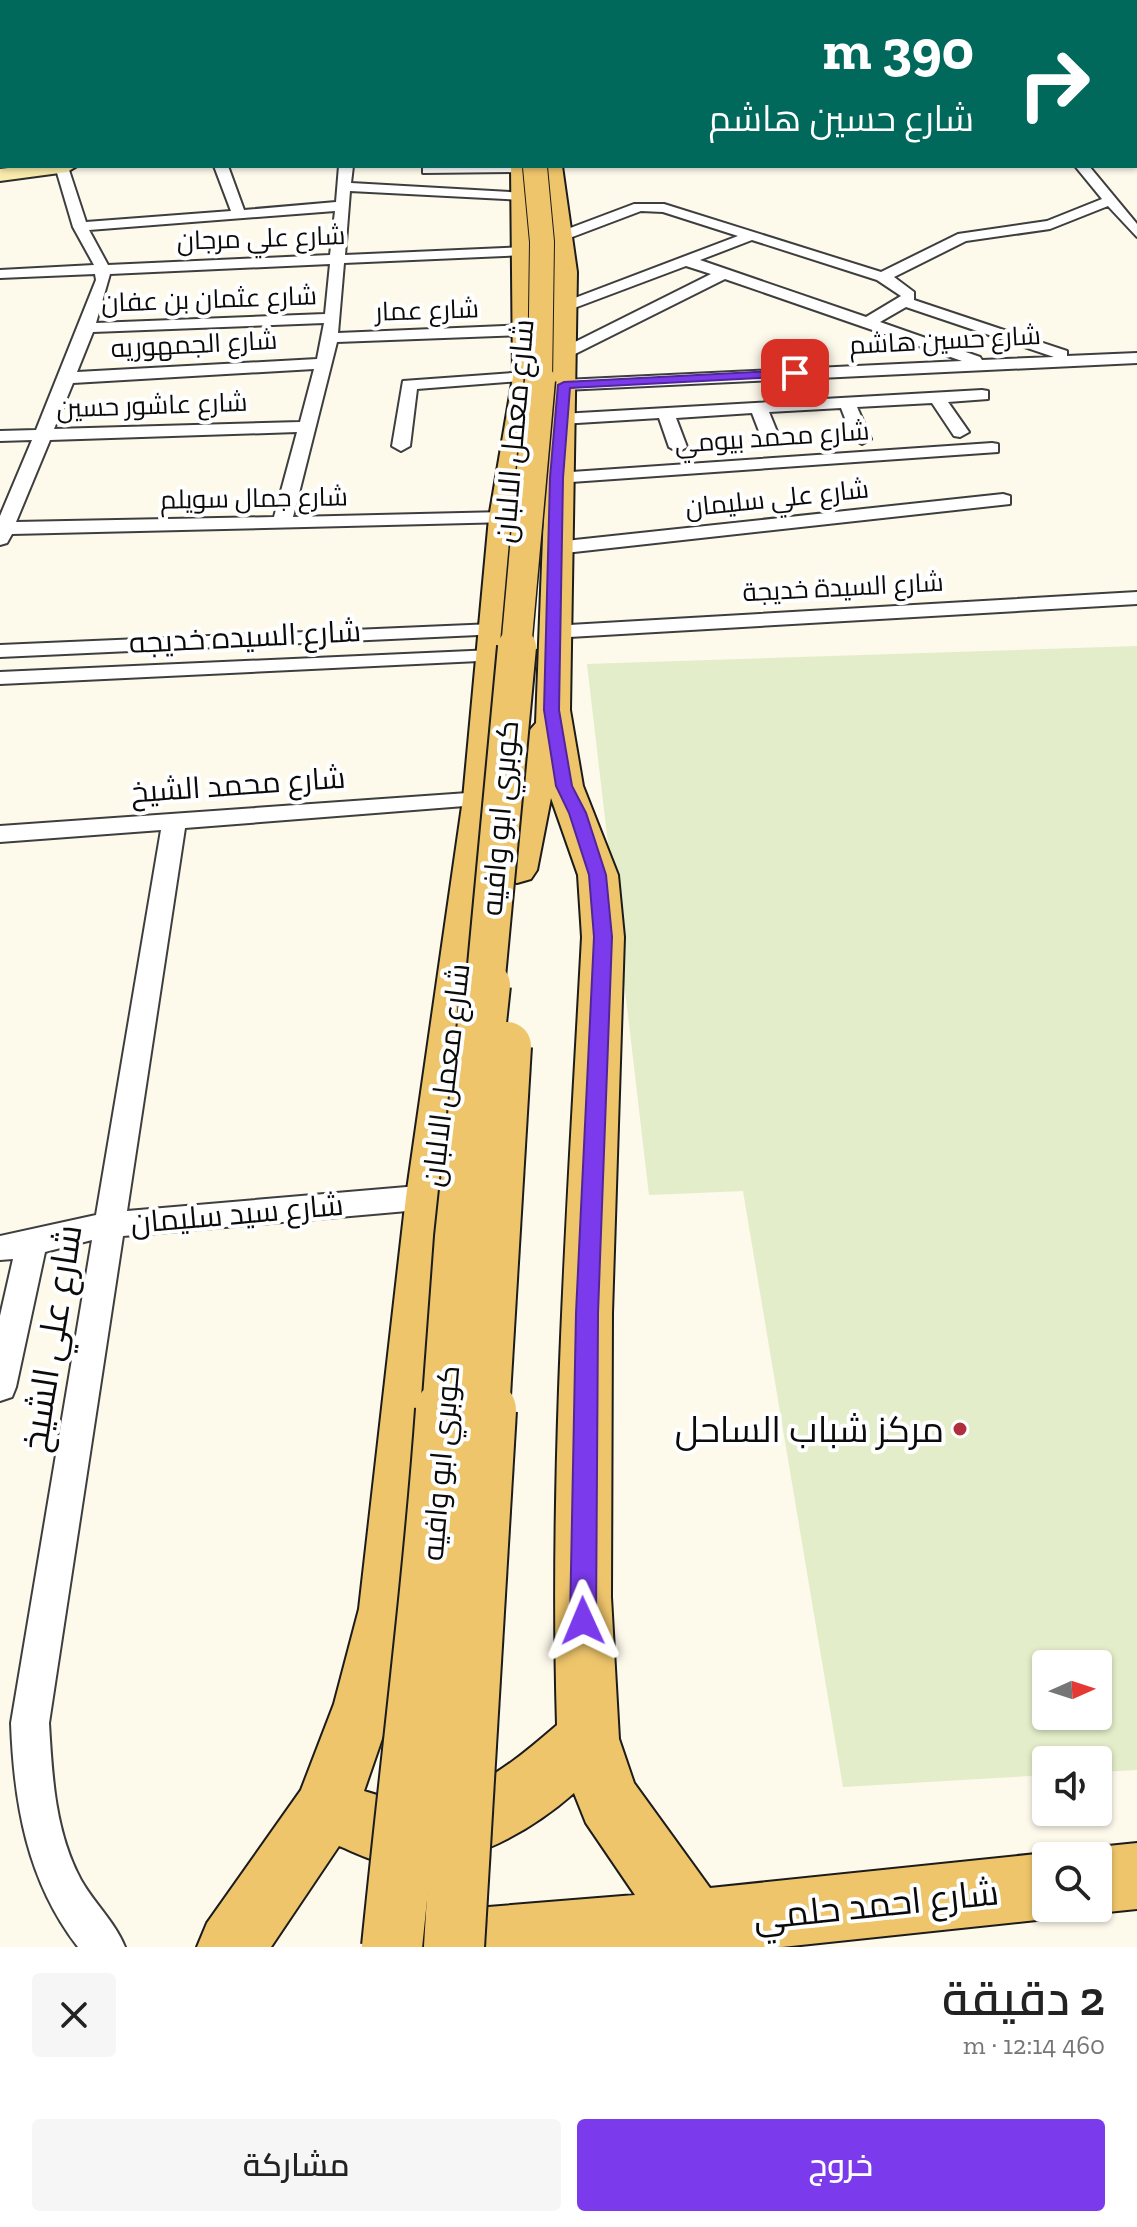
<!DOCTYPE html>
<html lang="ar">
<head>
<meta charset="utf-8">
<style>
	body { margin:0; font-family:"Zilla Slab",Cairo,serif; background:#f6f6f6; color:#222; direction:rtl; height:100vh; display:flex; flex-direction:column; font-size:30px; white-space:nowrap }
	* { box-sizing:border-box; margin:0 }
	p { font-size:26px; color:#767676 }
	.icon { flex:none; width:44px; height:44px; fill:none; stroke:currentColor; stroke-width:2; stroke-linecap:round; stroke-linejoin:round }
	.map { position:relative; height:1947px; overflow:hidden; direction:ltr }
	.details { display:flex; flex-direction:column; background:#fff; flex:1 }
	.details>* { flex:none }
	.hud { position:absolute; left:0px; top:0px; width:1138px; height:168px; box-shadow:0 2px 6px #0004; direction:rtl; background:#00695c; color:#fff; overflow:hidden }
	.needle { width:52px; rotate:87deg }
	.tools { position:absolute; left:1032px; top:1650px; display:grid; gap:16px }
	.tools a { display:grid; place-items:center; width:80px; height:80px; border-radius:8px; background:#fff; box-shadow:0 2px 6px #0004; font-size:40px }
	.pin { position:absolute; display:grid; place-items:center; width:68px; height:68px; color:#fff; margin:-34px; border-radius:16px; box-shadow:0 4px 12px #0006 }
	.me { position:absolute; width:88px; margin:-44px; rotate:359deg; stroke-linejoin:round; filter:drop-shadow(0 0 6px #0008) }
	.turn { display:flex; align-items:center; gap:28px; height:168px; padding:0 32px; font-size:36px }
	.turn .icon { width:104px; height:104px; stroke-width:2.5 }
	.turn b { display:block; font-size:56px; line-height:68px }
	.round { display:grid; place-items:center; flex:none; width:84px; height:84px; border-radius:8px; background:#f6f6f6 }
	.head { display:flex; align-items:center; justify-content:space-between; height:136px; padding:0 32px }
	h1 { font-size:48px; font-weight:600; line-height:60px }
	.cta { display:flex; gap:16px; margin-top:auto; padding:16px 32px }
	.cta a { flex:1; height:92px; border-radius:8px; background:#7c3aed; color:#fff; font-size:32px; font-weight:600; line-height:92px; text-align:center }
	.cta a+a { background:#f6f6f6; color:#222 }
	.map>svg:first-child { display:block }
	.pitch { fill:#e3edc9; fill-rule:evenodd }
	.lines { fill:none; stroke-linecap:round; stroke-linejoin:round }
	.street-casing { stroke:#3e3e3e; stroke-width:4 }
	.secondary-casing { stroke:#2d2d2d; stroke-width:4 }
	.primary-casing { stroke:#1c1c1c; stroke-width:4 }
	.street { fill:#fff; fill-rule:evenodd }
	.secondary { fill:#f9ebab; fill-rule:evenodd }
	.primary { fill:#eec56b; fill-rule:evenodd }
	.primary-bridge-far5-casing { stroke:#1c1c1c; stroke-width:21; stroke-linecap:butt }
	.primary-bridge-far4-casing { stroke:#1c1c1c; stroke-width:26; stroke-linecap:butt }
	.primary-bridge-far3-casing { stroke:#1c1c1c; stroke-width:33; stroke-linecap:butt }
	.primary-bridge-far2-casing { stroke:#1c1c1c; stroke-width:42; stroke-linecap:butt }
	.primary-bridge-far1-casing { stroke:#1c1c1c; stroke-width:52; stroke-linecap:butt }
	.primary-bridge-casing { stroke:#1c1c1c; stroke-width:64; stroke-linecap:butt }
	.primary-bridge-far5 { stroke:#eec56b; stroke-width:19 }
	.primary-bridge-far4 { stroke:#eec56b; stroke-width:24 }
	.primary-bridge-far3 { stroke:#eec56b; stroke-width:30 }
	.primary-bridge-far2 { stroke:#eec56b; stroke-width:38 }
	.primary-bridge-far1 { stroke:#eec56b; stroke-width:48 }
	.primary-bridge { stroke:#eec56b; stroke-width:60 }
	.route { fill:#7c3aed; stroke:#51269a; stroke-width:2 }
	.poi-dot { fill:#b02f3e; stroke:#fff; stroke-width:3 }
	.labels { text-anchor:middle; stroke-width:8; stroke-linejoin:round; paint-order:stroke }
	.far-street-label { font-size:26px; fill:#0b0b0b; stroke:#fff }
	.street-label { font-size:30px; fill:#0b0b0b; stroke:#fff }
	.near-street-label { font-size:36px; fill:#0b0b0b; stroke:#fff }
	.near-poi-label { font-size:36px; fill:#0b0b0b; stroke:#fff; text-anchor:end }
</style>
</head>
<body>
<div class="map">
<svg width="1137" height="1947" viewBox="0 0 1137 1947">
	<rect width="100%" height="100%" fill="#fdf9eb"/>
	<path class="pitch" d="M1137,646V1770L1098,1772V1760H1046V1775L843,1787L743,1191L649,1195L587,664ZM1046,1664H1098V1716H1046Z"/>
	<g class="lines">
		<defs>
			<g id="street">
				<rect x="391" y="0" width="10" height="2"/>
				<polygon points="817,0 828,0 829,2 818,2"/>
				<polygon points="1076,0 1087,0 1088,2 1077,2"/>
				<rect x="0" y="13" width="2" height="7"/>
				<rect x="0" y="42" width="2" height="7"/>
				<rect x="1136" y="52" width="1" height="7"/>
				<polygon points="0,124 2,125 2,133 0,132"/>
				<rect x="1136" y="138" width="1" height="8"/>
				<path d="M55,166L68,167L86,222L231,211L214,166H228L244,210L336,202L339,166H353L351,183L527,193L529,196L522,200L350,191L345,255L525,247L532,251L525,255L344,263L338,333L526,325L534,330L526,335L337,342L293,517L504,512L511,514V522L12,534L7,543L0,545V516L32,440L0,441V431L36,430L96,280L95,274L0,278V270L94,265L73,227ZM335,211L330,255L108,265L89,230ZM330,264L325,314L96,323L110,274ZM324,323L317,359L77,372L93,332ZM314,369L300,422L54,429L73,383ZM297,432L274,517L16,522L50,440Z"/>
				<polygon points="428,166 527,166 529,168 522,172 423,173 423,167"/>
				<path d="M1075,166H1089L1137,224V237L1108,206L1050,229L966,241L894,277L914,292V300L1067,351V356L1137,353V363L564,390L556,385L564,380L962,361L725,279L571,356H559V350L711,274L686,266L569,310H559V304L738,236L663,212L641,211L567,239H557V233L634,204H664L881,272L958,234L1047,221L1102,199ZM752,240L877,280L901,296L866,317L700,260ZM906,307L1054,357L982,360L980,357L880,322Z"/>
				<polygon points="526,372 534,377 532,380 417,389 410,446 401,451 392,446 403,381"/>
				<polygon points="982,390 988,391 988,399 948,402 969,432 960,437 954,436 932,403 857,407 871,439 862,444 853,439 841,408 769,412 780,439 771,444 762,439 752,413 676,418 687,447 678,452 669,447 659,418 561,424 552,419 561,414"/>
				<polygon points="992,443 998,444 998,452 557,483 548,478 557,473"/>
				<polygon points="1003,494 1010,496 1010,504 556,554 546,548 556,542"/>
				<polygon points="1137,592 1137,604 552,638 542,632 552,626"/>
				<polygon points="493,624 500,626 503,630 500,634 0,657 0,645"/>
				<polygon points="493,650 500,652 503,656 500,660 0,684 0,672"/>
				<path d="M482,792L490,794L494,799L490,804L185,828L127,1211L430,1185L440,1189L445,1197L440,1205L430,1209L123,1236L49,1723C52,1776 55,1832 81,1880C94,1903 115,1922 125,1947H78C27,1881 14,1804 11,1723L92,1240L45,1252L16,1387L12,1397L0,1401V1316L13,1259L0,1260V1236L96,1215L161,830L0,842V826Z"/>
			</g>
			<polygon id="secondary" points="24,166 77,166 67,172 0,181 0,169"/>
			<g id="primary">
				<rect x="499" y="0" width="16" height="2"/>
				<rect x="540" y="0" width="16" height="2"/>
				<path d="M511,166H533L539,377L519,518L501,799L454,1197L417,1609L394,1704L364,1791C445,1819 499,1775 557,1725C549,1462 568,1200 582,937L578,875L551,798L537,870L531,879L517,883L503,879L497,870L529,731L536,723L553,272L540,166H562L577,272L570,710L583,786L618,875L624,937L612,1313L611,1597L619,1739L634,1783L710,1888L1046,1853L1053,1856H1046V1908H1070L1046,1919L782,1947H393L402,1922L426,1912L635,1895L586,1823L574,1793C525,1836 454,1874 386,1863C371,1861 354,1852 339,1846L271,1947H197L207,1923L301,1790L334,1704L359,1609L406,1197L463,799L489,518L513,377Z"/>
				<polygon points="1137,1843 1137,1909 1098,1913 1087,1908 1098,1908 1098,1856 1077,1856 1098,1847"/>
			</g>
		</defs>
		<use href="#street" class="street-casing"/>
		<use href="#secondary" class="secondary-casing"/>
		<use href="#primary" class="primary-casing"/>
		<use href="#street" class="street"/>
		<use href="#secondary" class="secondary"/>
		<use href="#primary" class="primary"/>
		<defs>
			<polyline id="primary-bridge-far5" points="535,166 535,169"/>
			<polyline id="primary-bridge-far4" points="535,167 542,242 540,382"/>
			<polyline id="primary-bridge-far3" points="516,649 540,380"/>
			<polyline id="primary-bridge-far2" points="485,987 517,647"/>
			<g id="primary-bridge-far1">
				<polyline points="446,1412 459,1237 486,985"/>
				<polyline points="485,1412 507,1046"/>
			</g>
			<g id="primary-bridge">
				<path d="M392,1947C410,1768 433,1589 446,1410"/>
				<polyline points="454,1947 486,1410"/>
			</g>
		</defs>
		<use href="#primary-bridge-far5" class="primary-bridge-far5-casing"/>
		<use href="#primary-bridge-far4" class="primary-bridge-far4-casing"/>
		<use href="#primary-bridge-far3" class="primary-bridge-far3-casing"/>
		<use href="#primary-bridge-far2" class="primary-bridge-far2-casing"/>
		<use href="#primary-bridge-far1" class="primary-bridge-far1-casing"/>
		<use href="#primary-bridge" class="primary-bridge-casing"/>
		<use href="#primary-bridge-far5" class="primary-bridge-far5"/>
		<use href="#primary-bridge-far4" class="primary-bridge-far4"/>
		<use href="#primary-bridge-far3" class="primary-bridge-far3"/>
		<use href="#primary-bridge-far2" class="primary-bridge-far2"/>
		<use href="#primary-bridge-far1" class="primary-bridge-far1"/>
		<use href="#primary-bridge" class="primary-bridge"/>
	</g>
	<polygon class="route" points="795,370 799,376 570,388 563,478 559,710 572,786 586,813 606,875 612,937 598,1313 596,1621 592,1630 583,1634 574,1630 570,1621 576,1313 594,937 589,875 569,813 556,786 544,710 550,478 558,385 564,382"/>
	<circle class="poi-dot" cx="960" cy="1429" r="8"/>
	<g class="labels">
		<g class="far-street-label">
			<text transform="translate(261 238) rotate(-2)" y="9">شارع علي مرجان</text>
			<text transform="translate(209 299) rotate(-2)" y="9">شارع عثمان بن عفان</text>
			<text transform="translate(427 310) rotate(-2)" y="9">شارع عمار</text>
			<text transform="translate(945 340) rotate(-3)" y="9">شارع حسين هاشم</text>
			<text transform="translate(194 344) rotate(-3)" y="9">شارع الجمهوريه</text>
			<text transform="translate(152 405) rotate(-2)" y="9">شارع عاشور حسين</text>
			<text transform="translate(772 437) rotate(-4)" y="9">شارع محمد بيومي</text>
			<text transform="translate(254 498) rotate(-1)" y="9">شارع جمال سويلم</text>
			<text transform="translate(777 498) rotate(-6)" y="9">شارع علي سليمان</text>
			<text transform="translate(843 587) rotate(-3)" y="9">شارع السيدة خديجة</text>
		</g>
		<g class="street-label">
			<text transform="translate(514 431) rotate(-85)" y="10">شارع معمل الالبان</text>
			<text transform="translate(245 637) rotate(-3)" y="10">شارع السيده خديجه</text>
			<text transform="translate(238 785) rotate(-4)" y="10">شارع محمد الشيخ</text>
			<text transform="translate(500 818) rotate(-85)" y="10">كوبري ابو وافيه</text>
			<text transform="translate(446 1075) rotate(-83)" y="10">شارع معمل الالبان</text>
			<text transform="translate(237 1214) rotate(-5)" y="10">شارع سيد سليمان</text>
			<text transform="translate(441 1463) rotate(-85)" y="10">كوبري ابو وافيه</text>
		</g>
		<g class="near-street-label">
			<text transform="translate(51 1338) rotate(-81)" y="13">شارع علي الشيخ</text>
			<text transform="translate(876 1904) rotate(-6)" y="13">شارع احمد حلمي</text>
		</g>
		<g class="near-poi-label">
			<text x="944" y="1442">مركز شباب الساحل</text>
		</g>
	</g>
</svg>
<div class="tools">
<a><svg class="needle" viewBox="-14 -14 28 28"><path d="M0-13l5 13h-10z" fill="#e53935"/><path d="M0 13l5-13h-10z" fill="#767676"/></svg></a>
<a><svg class="icon" aria-label="sound" viewBox="0 0 24 24"><path d="M4 9h4l5-4v14l-5-4H4zM17 9q2 3 0 6"/></svg></a>
<a><svg class="icon" aria-label="search" viewBox="0 0 24 24"><circle cx="10" cy="10" r="6"/><path d="M15 15l6 6"/></svg></a>
</div>
<div class="pin" style="left:795px;top:373px;background:#d93025"><svg class="icon" aria-label="arrive" viewBox="0 0 24 24"><path d="M6 21V4h12l-3 4 3 4H6"/></svg></div>
<svg class="me" style="left:583px;top:1621px" viewBox="-20 -20 40 40"><path d="M0-17L14 15 0 8-14 15z" fill="#7c3aed" stroke="#fff" stroke-width="4"/></svg>
<div class="hud">
<div class="turn"><svg class="icon" aria-label="right" viewBox="0 0 24 24"><path d="M7 20v-9h11M14 6l5 5-5 5"/></svg><div><b>390 m</b>شارع حسين هاشم</div></div>
</div>
</div>
<section class="details">
<div class="head"><div><h1>2 دقيقة</h1><p>460 m · 12:14</p></div><a class="round"><svg class="icon" aria-label="close" viewBox="0 0 24 24"><path d="M6 6l12 12M18 6L6 18"/></svg></a></div>
<div class="cta"><a>خروج</a><a>مشاركة</a></div>
</section>
</body>
</html>
